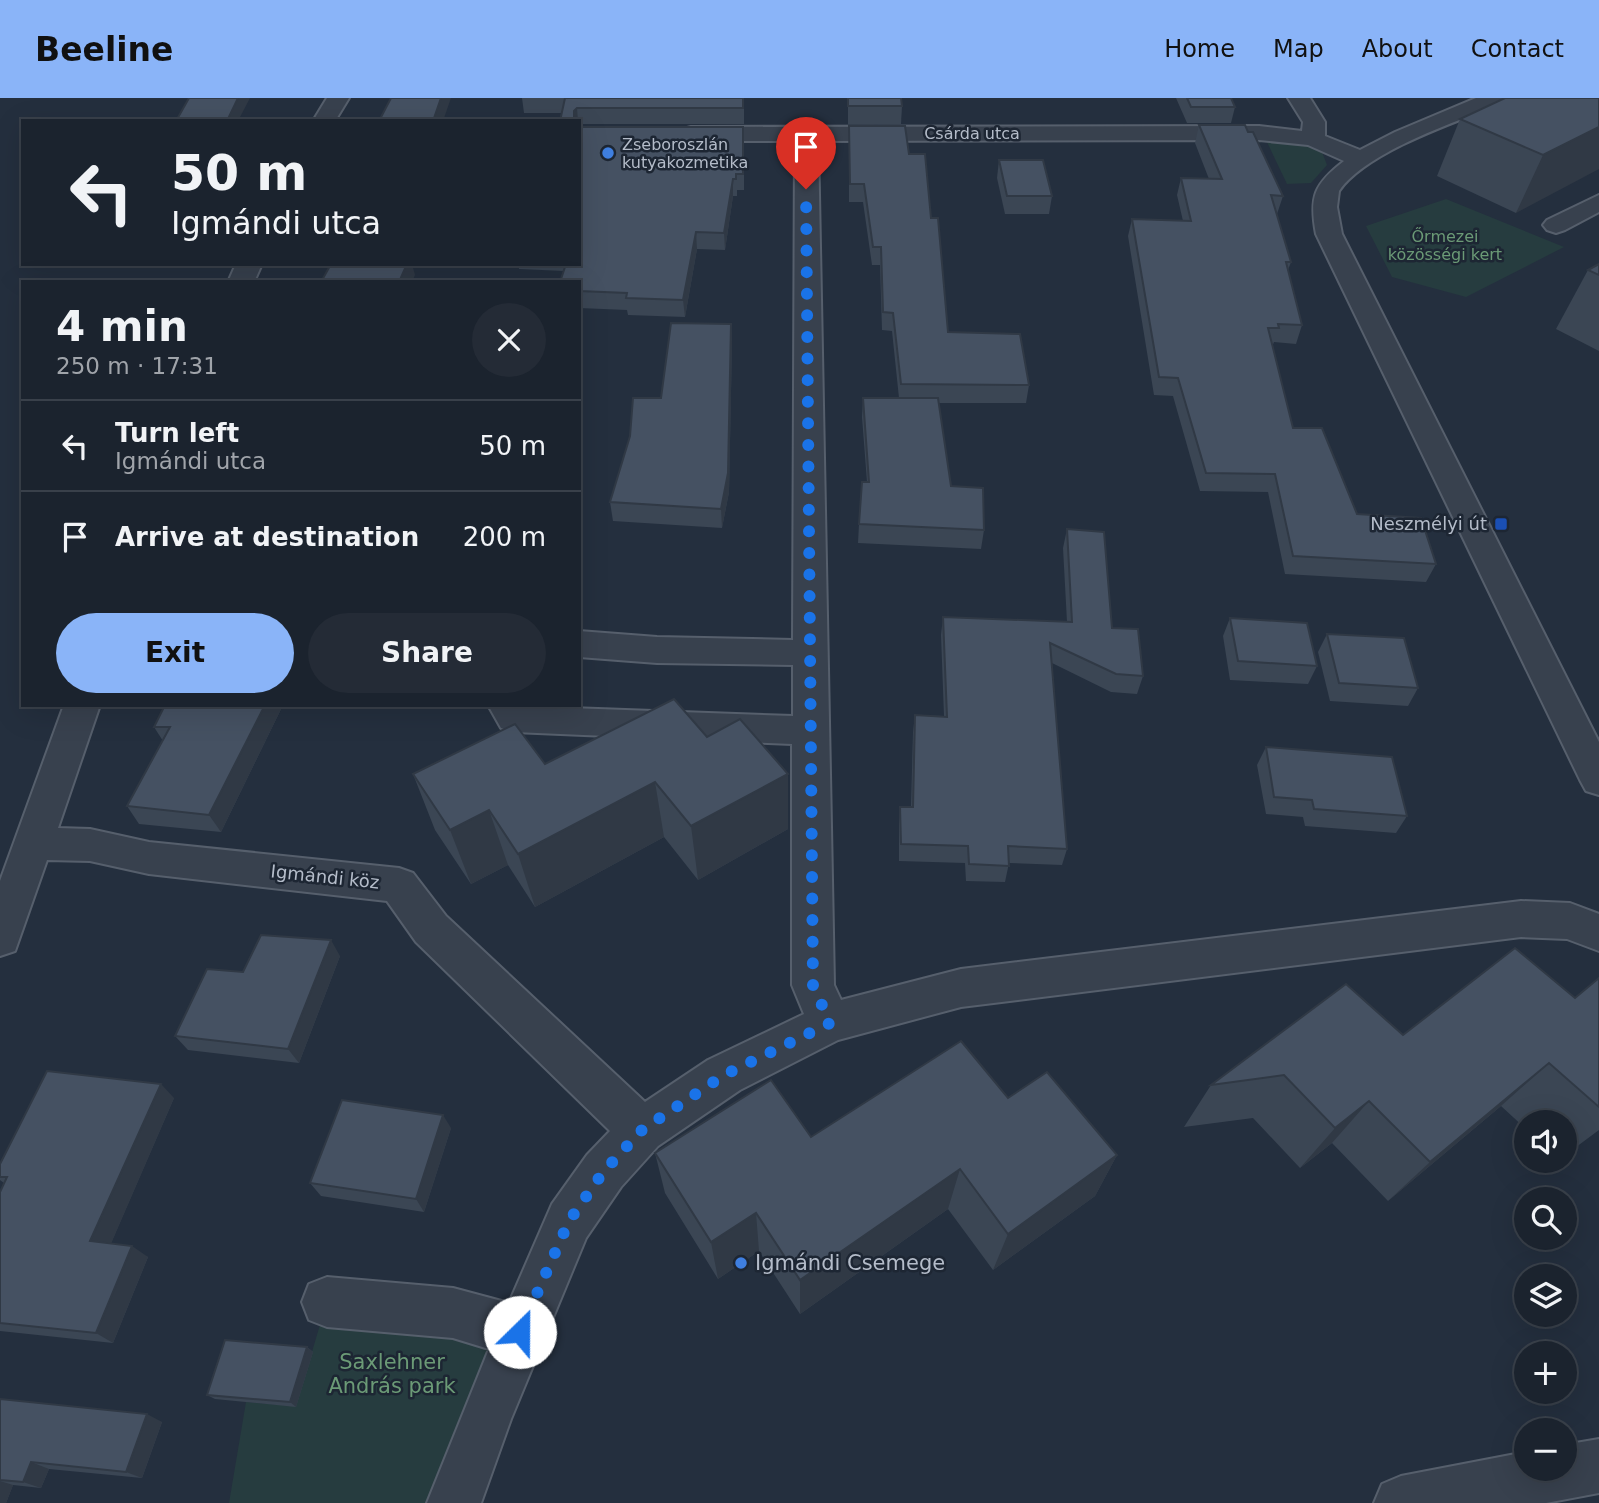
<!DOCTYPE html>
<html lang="en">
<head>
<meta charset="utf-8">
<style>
	body { margin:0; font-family:"DejaVu Sans",sans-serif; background:#242b36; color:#f1f3f6; height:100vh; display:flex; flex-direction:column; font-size:26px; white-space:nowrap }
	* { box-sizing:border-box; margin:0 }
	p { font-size:23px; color:#a0a4aa }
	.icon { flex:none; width:38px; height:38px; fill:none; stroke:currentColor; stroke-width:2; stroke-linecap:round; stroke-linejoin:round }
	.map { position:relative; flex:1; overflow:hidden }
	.drawer { position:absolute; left:21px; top:182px; width:560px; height:427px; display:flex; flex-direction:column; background:#1b232e; border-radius:0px; box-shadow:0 7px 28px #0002,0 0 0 2px #39404a }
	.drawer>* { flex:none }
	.guide { position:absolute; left:21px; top:21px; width:560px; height:147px; border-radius:0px; box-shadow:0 7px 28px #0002,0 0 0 2px #39404a; background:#1b232e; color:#f1f3f6; overflow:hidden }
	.fabs { position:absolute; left:1514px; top:1012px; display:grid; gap:14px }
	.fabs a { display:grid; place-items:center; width:63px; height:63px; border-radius:50%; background:#1b232e; box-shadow:0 7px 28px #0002,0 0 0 2px #39404a; font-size:35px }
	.pin { position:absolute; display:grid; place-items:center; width:60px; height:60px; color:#fff; margin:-72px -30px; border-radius:50% 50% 50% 0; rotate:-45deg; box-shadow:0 0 7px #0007 }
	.pin .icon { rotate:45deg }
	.me { position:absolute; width:77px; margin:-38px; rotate:23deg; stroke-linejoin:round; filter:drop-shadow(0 0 5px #0008) }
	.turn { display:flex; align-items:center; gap:24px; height:147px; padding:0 35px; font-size:32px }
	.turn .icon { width:91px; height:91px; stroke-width:2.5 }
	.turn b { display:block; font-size:49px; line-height:60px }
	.round { display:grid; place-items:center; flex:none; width:74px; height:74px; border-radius:37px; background:#242b36 }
	.head { display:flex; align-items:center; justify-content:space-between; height:119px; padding:0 35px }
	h1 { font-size:42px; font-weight:700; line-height:52px }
	.button { display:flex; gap:14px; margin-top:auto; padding:14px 35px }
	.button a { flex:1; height:80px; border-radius:42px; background:#8ab4f8; color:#111; font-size:28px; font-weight:700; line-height:80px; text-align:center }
	.button a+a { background:#242b36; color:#f1f3f6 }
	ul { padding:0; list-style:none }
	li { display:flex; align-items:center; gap:21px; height:91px; padding:0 35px; border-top:2px solid #39404a }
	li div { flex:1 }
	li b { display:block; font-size:26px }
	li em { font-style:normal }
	header { display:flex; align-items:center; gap:42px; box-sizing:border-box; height:98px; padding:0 35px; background:#8ab4f8; color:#111 }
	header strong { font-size:33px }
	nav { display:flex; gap:38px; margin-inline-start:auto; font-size:24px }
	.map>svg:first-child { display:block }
	.green { fill:#263c3f }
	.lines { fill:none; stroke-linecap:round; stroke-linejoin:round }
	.minor-casing { stroke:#565f6c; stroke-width:4 }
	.minor { fill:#38414e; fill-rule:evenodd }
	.wall { fill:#3b4654 }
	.shaded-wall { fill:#303945 }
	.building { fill:#455162; stroke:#303945; stroke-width:2 }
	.route { stroke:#1a73e8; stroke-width:12; stroke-dasharray:0 21.6 }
	.shop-dot { fill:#3f7fe0; stroke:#1d2633; stroke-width:2.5 }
	.transit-dot { fill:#1a4fb4; stroke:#1d2633; stroke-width:2.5 }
	.labels { text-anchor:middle; stroke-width:5; stroke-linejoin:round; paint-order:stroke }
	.far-street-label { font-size:16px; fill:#b4bcc9; stroke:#1d2633 }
	.far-poi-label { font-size:16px; fill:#b4bcc9; stroke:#1d2633; text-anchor:start }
	.far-park-label { font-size:16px; fill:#6b9a76; stroke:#1d2633 }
	.poi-label { font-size:18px; fill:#b4bcc9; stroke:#1d2633; text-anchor:end }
	.street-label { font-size:18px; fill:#b4bcc9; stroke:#1d2633 }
	.near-poi-label { font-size:21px; fill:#b4bcc9; stroke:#1d2633; text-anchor:start }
	.near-park-label { font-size:21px; fill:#6b9a76; stroke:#1d2633 }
</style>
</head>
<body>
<header>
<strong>Beeline</strong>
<nav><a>Home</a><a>Map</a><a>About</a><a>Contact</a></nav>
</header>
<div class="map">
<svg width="1599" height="1405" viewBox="0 0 1599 1405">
	<rect width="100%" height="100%" fill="#242f3e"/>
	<g class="green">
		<polygon points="1266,42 1309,47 1322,54 1327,67 1311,85 1287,86"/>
		<polygon points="1446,101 1564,149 1466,199 1392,179 1366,128"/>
		<polygon points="332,1186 508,1208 430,1405 229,1405 246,1304 296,1308"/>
	</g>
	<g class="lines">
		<defs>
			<g id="minor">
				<polygon points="327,0 349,0 335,23 313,23"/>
				<path d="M1288,0H1310L1325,24V38L1360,52L1395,34L1476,0H1507L1504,5C1458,23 1367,53 1339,93L1337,109L1342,136L1599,644V697L1586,693L1580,682L1316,136C1309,99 1314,86 1344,63L1308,47L1259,42L818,43L834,887L841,902L961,871L1521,803L1570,805L1599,816V853L1567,841L1521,839L961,909L838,942L740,992L658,1048L621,1089L586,1140L511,1321L481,1405H427L489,1251L453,1240L327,1229L309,1222L302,1204L309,1186L327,1179L453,1190L509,1205L552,1106L587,1057L610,1033L416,844L387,803L149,776L90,763L47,762L15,853L0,858V783L64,607H100L58,730L90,731L149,744L399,770L413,775L446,818L645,1004L708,962L804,916L792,887V646L514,634L501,630L488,607L793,618V567L657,565L579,559V533L657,539L793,542L795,43H691L683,41L680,36L683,31L691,29L1259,28L1302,33L1303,24Z"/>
				<polygon points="1599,97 1599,114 1565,132 1556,135 1547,132 1543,127 1547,122"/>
				<polygon points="236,166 262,166 254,184 228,184"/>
				<polygon points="1599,1341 1599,1395 1546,1405 1374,1405 1382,1386 1401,1378 1526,1354 1526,1370 1564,1370 1564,1347"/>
			</g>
		</defs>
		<use href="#minor" class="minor-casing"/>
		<use href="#minor" class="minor"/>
	</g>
	<g class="wall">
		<polygon points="522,0 744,0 744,26 579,26 579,23 560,23 561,15 524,15"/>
		<polygon points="848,0 901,0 902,8 901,26 848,26"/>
		<polygon points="1176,0 1231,0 1235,9 1231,25 1187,25"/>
		<polygon points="1599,0 1516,115 1437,78 1460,21"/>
		<polygon points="1199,27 1283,98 1277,116 1291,164 1288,172 1302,227 1296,246 1274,244 1272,249 1293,330 1357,416 1436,466 1426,484 1285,476 1268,394 1200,393 1173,298 1154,297 1128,138 1132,121 1183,123 1177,97 1181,80 1209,81 1195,45"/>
		<polygon points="849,28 909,56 931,120 948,234 1029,287 1026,305 938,305 951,388 984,432 981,451 858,445 859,426 867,384 862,319 863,300 899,300 892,233 882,232 880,167 872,167 863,104 849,104"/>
		<polygon points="744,46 744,92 737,92 737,98 733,98 725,152 697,151 685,219 628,217 627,212 579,210 579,184 564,173 519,171 518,166 579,166"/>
		<polygon points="999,62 1052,98 1049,116 1005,116 997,80"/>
		<polygon points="1599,166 1599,253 1556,231 1588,172"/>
		<polygon points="731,226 732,244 729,394 722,430 613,423 610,404 661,300"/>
		<polygon points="1067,431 1112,530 1143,578 1137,596 1111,594 1052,565 1067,751 1062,767 1009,765 1005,784 966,783 965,765 899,763 899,726 900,709 911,709 913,634 915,617 944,618 941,537 943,519 1067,524 1063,450"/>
		<polygon points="1230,520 1317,568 1308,586 1230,582 1223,538"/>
		<polygon points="1327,536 1418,590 1408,608 1330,603 1318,554"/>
		<polygon points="165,607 283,607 221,734 139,726 127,708 163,643 154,629"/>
		<polygon points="707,639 788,676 788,731 698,782 664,739 535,809 508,767 471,786 435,732 413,676 545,666"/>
		<polygon points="1266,649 1407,718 1396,735 1305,728 1303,719 1266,716 1257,667"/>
		<polygon points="340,858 299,965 188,952 175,938 243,874"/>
		<polygon points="1599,880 1599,1032 1564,1058 1564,1024 1526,1024 1526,1031 1501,1008 1388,1103 1332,1045 1300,1070 1253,1020 1184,1029 1211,987 1403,937 1575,900"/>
		<polygon points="174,1000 111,1145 148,1159 113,1245 0,1233 0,1094 4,1085 0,1082 0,1066"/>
		<polygon points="1008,1000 1117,1057 1095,1098 993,1172 948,1111 800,1216 759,1153 718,1181 665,1095 655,1055 811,1039"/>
		<polygon points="451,1030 424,1114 321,1098 310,1085"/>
		<polygon points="307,1249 313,1254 296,1309 215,1301 207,1297"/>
		<polygon points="0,1301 162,1324 142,1380 49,1371 41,1390 13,1387 6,1405 0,1405"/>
	</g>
	<g class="shaded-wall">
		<polygon points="238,0 250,0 238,23 227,23"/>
		<polygon points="441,0 451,0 443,23 433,23"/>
		<polygon points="577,10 578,23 574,23 574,13"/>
		<polygon points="1599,29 1599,71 1516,115 1543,57"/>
		<polygon points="733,81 733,98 725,152 724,135"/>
		<polygon points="696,134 697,151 685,219 683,202"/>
		<polygon points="407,166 412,166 415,177 412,184 399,184"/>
		<polygon points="731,226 732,244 729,394 722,430 721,411"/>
		<polygon points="265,607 283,607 221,734 209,717"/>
		<polygon points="788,676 788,731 698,782 691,728"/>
		<polygon points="655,684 664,739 535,809 518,756"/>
		<polygon points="489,712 508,767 471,786 450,732"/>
		<polygon points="331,842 340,858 299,965 288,951"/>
		<polygon points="1549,965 1501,1008 1388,1103 1430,1064"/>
		<polygon points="161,986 174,1000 107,1155 90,1143"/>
		<polygon points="1369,1003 1332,1045 1300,1070 1335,1030"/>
		<polygon points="443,1017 451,1030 424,1114 416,1101"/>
		<polygon points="1117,1057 1095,1098 993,1172 1008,1136"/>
		<polygon points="960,1071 948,1111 800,1216 800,1182"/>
		<polygon points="756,1115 759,1153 718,1181 711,1144"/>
		<polygon points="132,1148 148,1159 113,1245 96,1235"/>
		<polygon points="307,1249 313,1254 296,1309 290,1304"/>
		<polygon points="147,1316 162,1324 142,1380 126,1374"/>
		<polygon points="31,1364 49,1371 41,1390 23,1384"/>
		<polygon points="0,1383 13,1387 6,1405 0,1405"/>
	</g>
	<g class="building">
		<polygon points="189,0 238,0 227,23 176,23"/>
		<polygon points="391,0 441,0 433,23 379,23"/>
		<polygon points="565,0 743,0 743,10 577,10 574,13 574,23 560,23"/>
		<polygon points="848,0 901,0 902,8 848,8"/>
		<polygon points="1187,0 1231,0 1235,9 1191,9"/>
		<polygon points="1505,0 1599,0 1599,29 1543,57 1460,21"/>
		<polygon points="1199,27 1245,27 1248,34 1253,34 1283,98 1271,97 1291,164 1286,164 1302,227 1278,226 1279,230 1268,230 1293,330 1322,330 1357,416 1421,420 1436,466 1293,458 1275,376 1206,375 1178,280 1159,279 1132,121 1191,123 1181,80 1222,81"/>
		<polygon points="849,28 905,28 909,56 925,56 931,120 938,120 948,234 1020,236 1029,287 901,286 893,215 883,214 881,149 873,149 864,86 850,86"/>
		<polygon points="579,29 743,29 743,76 736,76 736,81 733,81 724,135 696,134 683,202 626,200 627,195 579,193 579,184 560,184 566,166 579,166"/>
		<polygon points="999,62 1043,62 1052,98 1007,98"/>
		<polygon points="331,166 407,166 399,184 321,184"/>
		<polygon points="1599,166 1599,177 1588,172"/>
		<polygon points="671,225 731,226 728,375 721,411 610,404 630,338 633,300 661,300"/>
		<polygon points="863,300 938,300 951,388 983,390 984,432 859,426 862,384 869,384"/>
		<polygon points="1067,431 1104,434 1112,530 1138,531 1143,578 1116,576 1050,545 1067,751 1008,748 1009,768 969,766 968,748 901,746 900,709 913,709 915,617 947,619 943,519 1072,524"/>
		<polygon points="1230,520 1307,525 1317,568 1238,563"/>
		<polygon points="1327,536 1404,540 1418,590 1339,585"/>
		<polygon points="674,601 707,639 740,621 788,676 691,728 655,684 518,756 489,712 450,732 413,676 515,626 545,666"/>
		<polygon points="165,607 265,607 209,717 127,708 170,629 154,629"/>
		<polygon points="1266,649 1392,659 1407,718 1314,711 1312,702 1274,699"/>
		<polygon points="261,837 331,842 288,951 175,938 207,871 243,874"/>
		<polygon points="1515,850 1575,900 1599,880 1599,1009 1549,965 1430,1064 1369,1003 1335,1030 1284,977 1211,987 1346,886 1403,937"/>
		<polygon points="961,943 1008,1000 1047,974 1117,1057 1008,1136 960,1071 800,1182 756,1115 711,1144 655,1055 771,982 811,1039"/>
		<polygon points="47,973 161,986 90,1143 132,1148 96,1235 0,1225 0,1094 7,1079 0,1079 0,1066"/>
		<polygon points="342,1002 443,1017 416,1101 310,1085"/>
		<polygon points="225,1242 307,1249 290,1304 207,1297"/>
		<polygon points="0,1301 147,1316 126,1374 31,1364 23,1384 0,1382"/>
	</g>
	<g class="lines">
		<polyline class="route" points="520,1234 569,1123 604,1073 642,1032 724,977 830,925 813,887 806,91"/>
	</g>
	<g class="shop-dot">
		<circle cx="608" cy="55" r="7"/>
		<circle cx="741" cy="1165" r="7"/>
	</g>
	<rect class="transit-dot" x="1494" y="419" width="14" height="14" rx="3.5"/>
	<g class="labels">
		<g class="far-street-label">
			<text x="972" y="41">Csárda utca</text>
		</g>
		<g class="far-poi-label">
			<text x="622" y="52">Zseboroszlán<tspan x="622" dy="18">kutyakozmetika</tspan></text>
		</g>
		<g class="far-park-label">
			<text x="1445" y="144">Őrmezei<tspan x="1445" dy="18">közösségi kert</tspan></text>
		</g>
		<g class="poi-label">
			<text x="1487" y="432">Neszmélyi út</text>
		</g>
		<g class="street-label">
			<text transform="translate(325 779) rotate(6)" y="6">Igmándi köz</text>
		</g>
		<g class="near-poi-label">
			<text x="755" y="1172">Igmándi Csemege</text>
		</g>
		<g class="near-park-label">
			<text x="392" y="1271">Saxlehner<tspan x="392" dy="24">András park</tspan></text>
		</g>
	</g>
</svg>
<div class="fabs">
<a><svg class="icon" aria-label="sound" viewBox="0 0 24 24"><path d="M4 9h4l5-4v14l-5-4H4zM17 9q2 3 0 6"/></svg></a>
<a><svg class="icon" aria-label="search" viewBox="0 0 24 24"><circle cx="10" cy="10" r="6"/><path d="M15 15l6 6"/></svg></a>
<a><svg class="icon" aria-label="layers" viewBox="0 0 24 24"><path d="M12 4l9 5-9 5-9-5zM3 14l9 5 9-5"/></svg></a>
<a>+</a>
<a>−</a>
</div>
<div class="pin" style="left:806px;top:91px;background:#d93025"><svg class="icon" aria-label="arrive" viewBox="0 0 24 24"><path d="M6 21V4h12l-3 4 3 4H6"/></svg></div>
<svg class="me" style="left:520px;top:1234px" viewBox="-20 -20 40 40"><circle r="19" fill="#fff"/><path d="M0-13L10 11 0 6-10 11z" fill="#1a73e8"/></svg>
<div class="guide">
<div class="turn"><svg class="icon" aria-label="left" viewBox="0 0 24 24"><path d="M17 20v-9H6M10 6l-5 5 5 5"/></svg><div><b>50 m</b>Igmándi utca</div></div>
</div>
<section class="drawer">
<div class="head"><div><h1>4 min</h1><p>250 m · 17:31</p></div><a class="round"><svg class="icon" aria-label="close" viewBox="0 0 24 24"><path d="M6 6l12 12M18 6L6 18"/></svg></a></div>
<ul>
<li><svg class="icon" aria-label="left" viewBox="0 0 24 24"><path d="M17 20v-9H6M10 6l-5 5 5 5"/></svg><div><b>Turn left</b><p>Igmándi utca</p></div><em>50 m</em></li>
<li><svg class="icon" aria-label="arrive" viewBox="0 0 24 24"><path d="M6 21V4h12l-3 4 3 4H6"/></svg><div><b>Arrive at destination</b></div><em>200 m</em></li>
</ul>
<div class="button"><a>Exit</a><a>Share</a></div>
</section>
</div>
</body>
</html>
